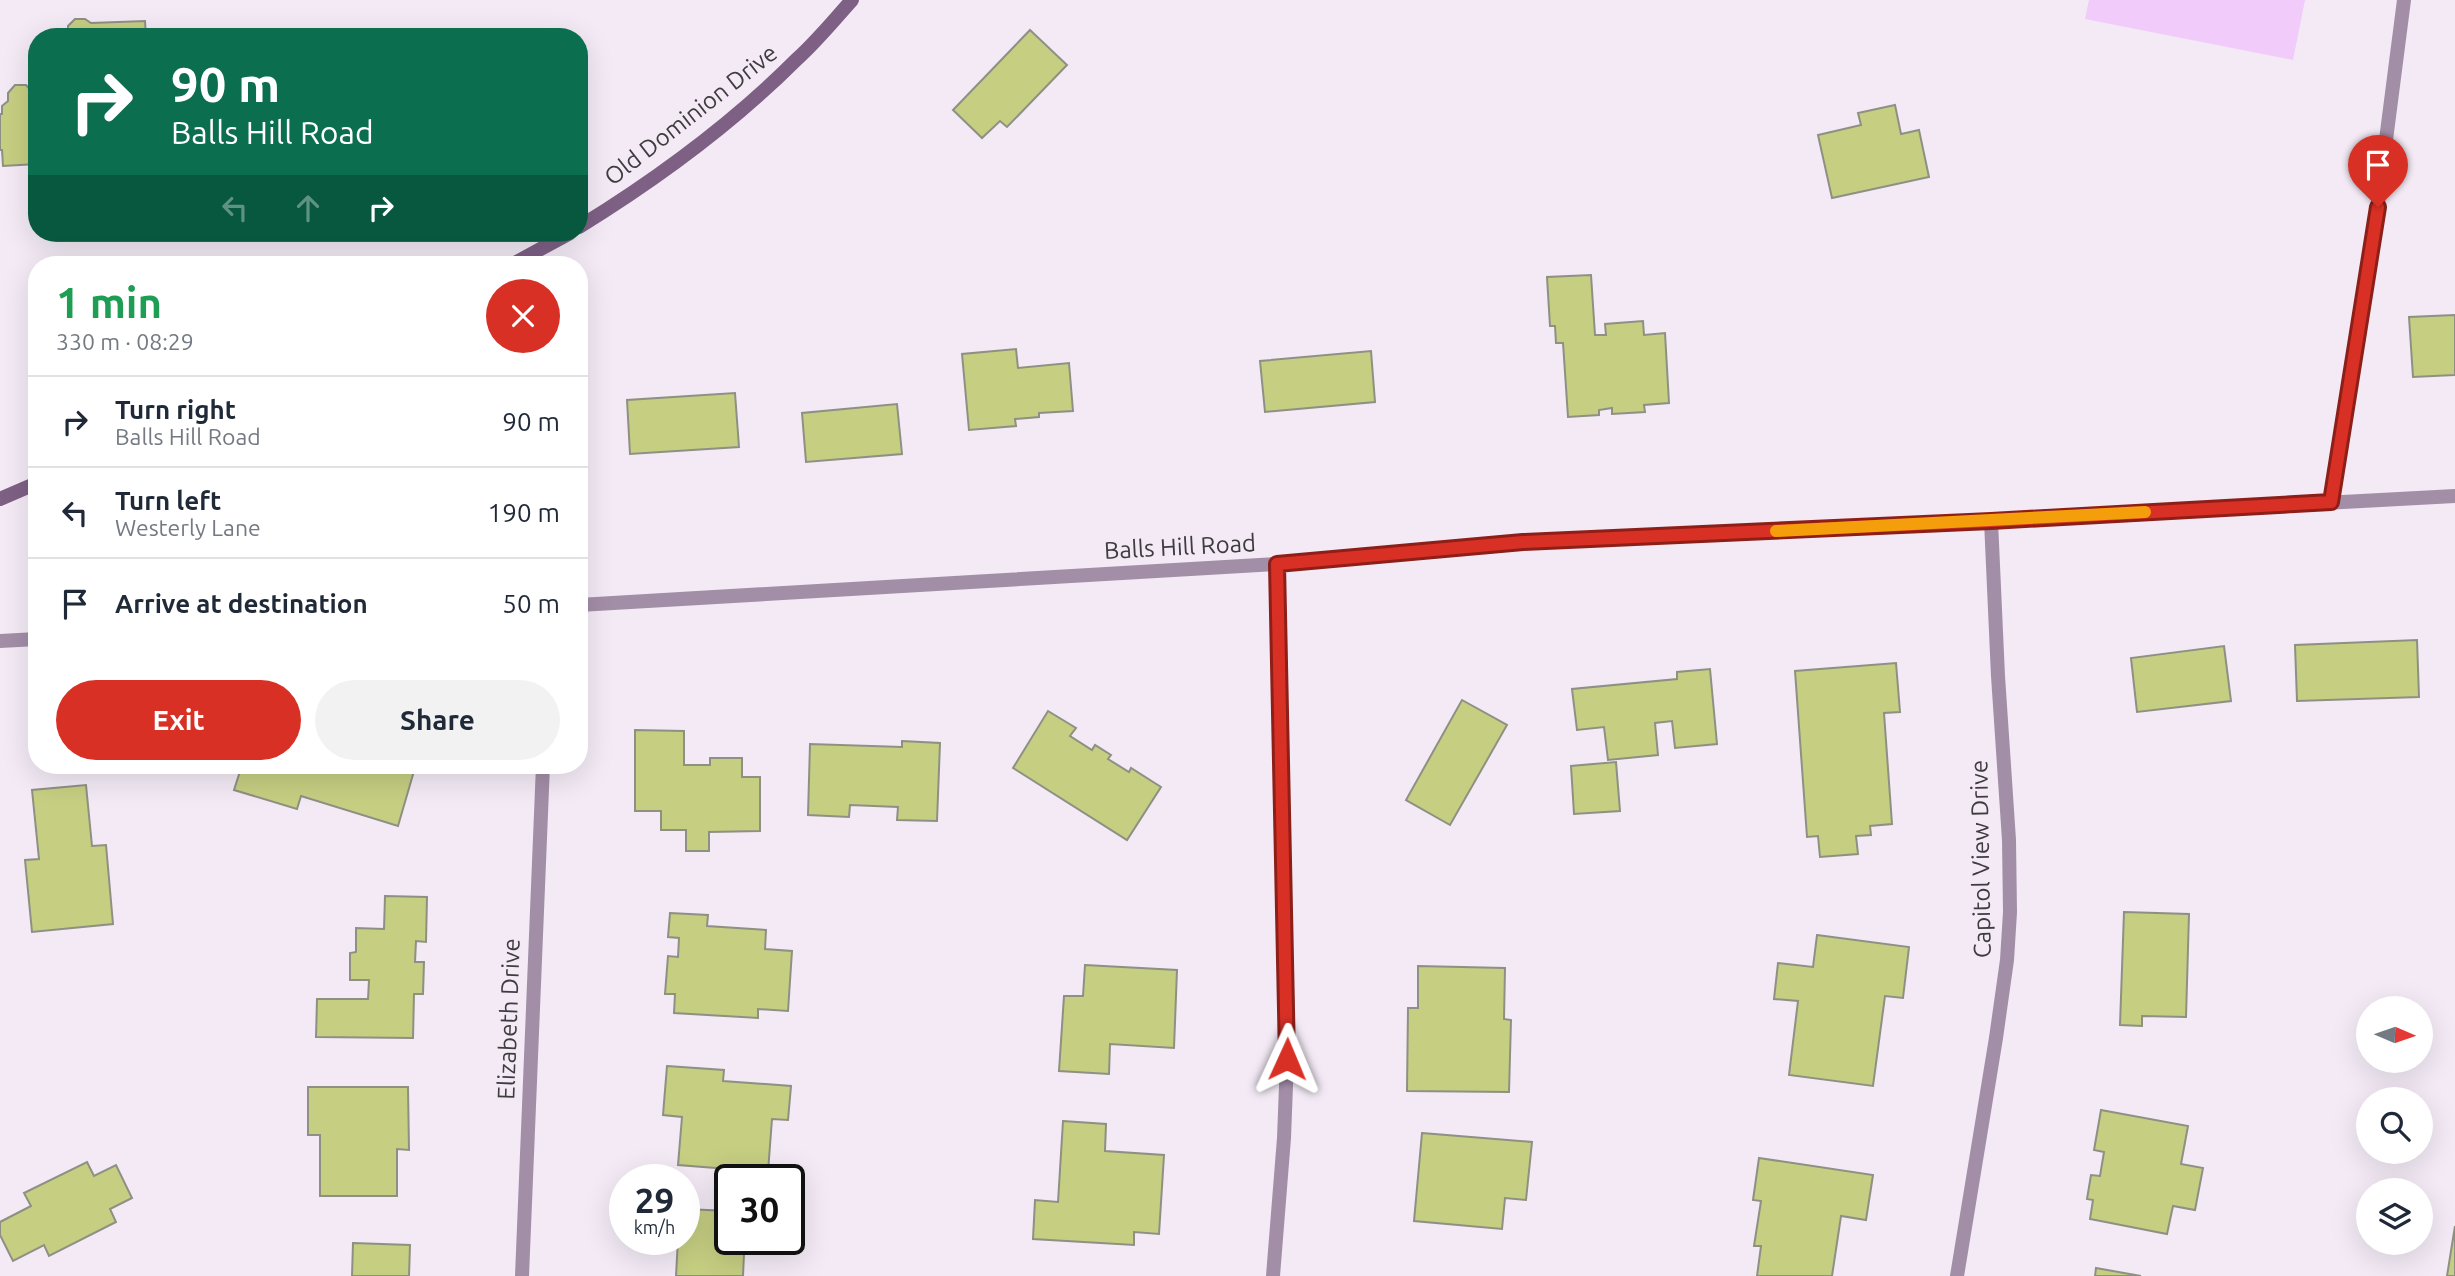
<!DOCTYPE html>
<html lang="en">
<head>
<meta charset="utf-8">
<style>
	body { margin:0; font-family:Ubuntu,sans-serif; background:#f2f2f3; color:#1f2937; height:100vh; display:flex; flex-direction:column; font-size:26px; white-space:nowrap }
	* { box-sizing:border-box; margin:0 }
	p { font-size:23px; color:#747a83 }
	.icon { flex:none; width:38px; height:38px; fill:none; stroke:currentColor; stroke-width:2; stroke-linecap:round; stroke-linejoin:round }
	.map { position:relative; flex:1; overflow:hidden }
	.details { position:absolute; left:28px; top:256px; width:560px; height:518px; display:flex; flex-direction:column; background:#fff; border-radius:28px; box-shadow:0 7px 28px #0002 }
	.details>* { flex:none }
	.top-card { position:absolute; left:28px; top:28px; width:560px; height:214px; border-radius:28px; box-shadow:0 7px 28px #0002; background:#0b6e4f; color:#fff; overflow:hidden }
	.needle { width:46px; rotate:92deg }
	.controls { position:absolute; left:2356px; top:996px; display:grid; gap:14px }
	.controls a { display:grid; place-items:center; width:77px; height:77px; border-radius:50%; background:#fff; box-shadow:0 7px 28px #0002; font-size:35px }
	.speed { position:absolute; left:609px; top:1164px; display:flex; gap:14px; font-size:35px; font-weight:700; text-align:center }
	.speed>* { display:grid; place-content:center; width:91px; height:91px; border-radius:50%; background:#fff; box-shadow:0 7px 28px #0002; line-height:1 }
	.speed small { font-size:18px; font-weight:400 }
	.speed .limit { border:4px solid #111; border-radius:10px; background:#fff; color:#111 }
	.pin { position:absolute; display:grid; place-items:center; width:60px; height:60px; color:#fff; margin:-72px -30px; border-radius:50% 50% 50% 0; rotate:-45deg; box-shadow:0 0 7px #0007 }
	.pin .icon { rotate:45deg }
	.me { position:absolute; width:77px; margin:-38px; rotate:1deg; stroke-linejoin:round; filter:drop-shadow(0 0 5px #0008) }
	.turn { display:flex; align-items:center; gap:24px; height:147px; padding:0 28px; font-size:32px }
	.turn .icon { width:91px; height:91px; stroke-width:2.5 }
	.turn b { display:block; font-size:49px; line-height:60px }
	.lanes { display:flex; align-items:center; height:66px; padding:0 28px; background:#0003; justify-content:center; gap:35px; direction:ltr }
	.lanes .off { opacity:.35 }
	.round { display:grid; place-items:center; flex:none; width:74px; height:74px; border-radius:37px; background:#f2f2f3 }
	.headline { display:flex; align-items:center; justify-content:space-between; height:119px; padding:0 28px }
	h1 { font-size:42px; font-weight:700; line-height:52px; color:#1e9e55 }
	.button { display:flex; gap:14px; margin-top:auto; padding:14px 28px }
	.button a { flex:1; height:80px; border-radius:42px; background:#d93025; color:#fff; font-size:28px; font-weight:700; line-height:80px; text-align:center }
	.button a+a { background:#f2f2f3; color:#1f2937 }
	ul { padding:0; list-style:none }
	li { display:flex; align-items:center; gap:21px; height:91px; padding:0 28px; border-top:2px solid #e0e1e3 }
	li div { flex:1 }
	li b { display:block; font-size:26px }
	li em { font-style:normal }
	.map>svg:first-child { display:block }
	.green { fill:#f1cbfa }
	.building { fill:#c6ce82; stroke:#8e9084; stroke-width:2 }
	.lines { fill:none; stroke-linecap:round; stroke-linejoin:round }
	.minor { stroke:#a38ea8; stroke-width:14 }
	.tertiary { stroke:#a38ea8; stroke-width:14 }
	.secondary { stroke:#7e6085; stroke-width:14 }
	.route-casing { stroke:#8d1f18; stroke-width:18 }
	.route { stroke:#d93025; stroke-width:12 }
	.slow { stroke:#f59e0b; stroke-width:12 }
	.labels { text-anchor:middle; stroke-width:5; stroke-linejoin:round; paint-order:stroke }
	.street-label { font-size:24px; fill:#3f3c40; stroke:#f3eaf5 }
</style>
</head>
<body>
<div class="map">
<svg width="2455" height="1276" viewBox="0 0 2455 1276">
	<rect width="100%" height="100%" fill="#f3eaf5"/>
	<polygon class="green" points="2089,0 2305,0 2293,60 2085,19"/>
	<g class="building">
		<polygon points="75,19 85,19 91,23 145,21 146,37 68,37 68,26"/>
		<polygon points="1030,30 1067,65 1007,127 1000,121 982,138 953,110"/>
		<polygon points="15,85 26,85 34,94 37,94 37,164 3,166 2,150 0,150 0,114 2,114 2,106 8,101 8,93"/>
		<polygon points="1895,105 1901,134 1919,130 1929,177 1832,198 1818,135 1861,125 1858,113"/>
		<polygon points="1591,275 1595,335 1606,335 1605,324 1643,321 1644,335 1665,333 1669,403 1644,405 1645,412 1612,414 1612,408 1599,410 1599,415 1568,417 1563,343 1556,343 1555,326 1550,326 1547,277"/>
		<polygon points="2455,315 2455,375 2413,377 2409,317"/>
		<polygon points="1016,349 1018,368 1069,363 1073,411 1039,413 1039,417 1015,419 1016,426 969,430 962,354"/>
		<polygon points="1371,351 1375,402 1265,412 1260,361"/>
		<polygon points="735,393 739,447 630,454 627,400"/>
		<polygon points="897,404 902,454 806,462 802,413"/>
		<polygon points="2417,640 2419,697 2297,701 2295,645"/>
		<polygon points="2224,646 2231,701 2137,712 2131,658"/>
		<polygon points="1896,663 1900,712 1884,713 1892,824 1870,826 1871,835 1856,836 1858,854 1820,857 1818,836 1807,837 1795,671"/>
		<polygon points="1710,669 1717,744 1675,748 1672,721 1655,723 1658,755 1608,760 1604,727 1577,730 1572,689 1677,679 1677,672"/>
		<polygon points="1462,700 1507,725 1450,825 1406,800"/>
		<polygon points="1048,711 1076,728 1070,736 1092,750 1095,745 1111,755 1108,759 1129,772 1131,768 1161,787 1127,840 1013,768"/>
		<polygon points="635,730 684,731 684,765 710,765 710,758 742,758 742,777 760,777 760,831 709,832 709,851 686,851 686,830 661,830 661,811 635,811"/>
		<polygon points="902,741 940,743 937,821 897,820 898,807 850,805 849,817 808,815 810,744 902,747"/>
		<polygon points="1616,762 1620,811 1574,814 1571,766"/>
		<polygon points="242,765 320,765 328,767 329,765 392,765 414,771 398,826 301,796 297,809 234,790"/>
		<polygon points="86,785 92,846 106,845 113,924 32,932 25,860 39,859 32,790"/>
		<polygon points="385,896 427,897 426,942 416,941 415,962 424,962 423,994 414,994 413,1038 316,1037 317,999 368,999 369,980 350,980 350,953 356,952 356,928 384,929"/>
		<polygon points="2124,912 2189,914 2186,1017 2142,1016 2142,1026 2120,1025"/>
		<polygon points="670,913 708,915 707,926 766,930 765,949 792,951 788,1011 758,1009 758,1018 674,1013 675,994 665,994 668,956 678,957 679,938 668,937"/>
		<polygon points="1817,935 1909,947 1903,998 1885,996 1873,1086 1789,1075 1798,1001 1774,999 1778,963 1813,967"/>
		<polygon points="1085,965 1177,970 1174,1048 1110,1044 1109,1074 1059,1071 1064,996 1083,996"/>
		<polygon points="1418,966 1505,968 1504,1019 1511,1020 1509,1092 1407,1091 1408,1008 1418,1008"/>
		<polygon points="667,1066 724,1070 723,1081 791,1086 788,1120 772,1119 768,1172 678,1165 682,1117 663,1115"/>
		<polygon points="308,1087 408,1087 409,1150 397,1149 397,1196 320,1196 320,1135 308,1135"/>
		<polygon points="2101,1110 2188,1126 2181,1164 2203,1168 2195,1210 2173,1206 2167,1234 2090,1219 2093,1200 2087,1199 2091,1175 2100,1176 2104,1152 2094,1150"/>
		<polygon points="1063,1121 1106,1124 1105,1151 1164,1155 1159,1234 1134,1232 1134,1245 1033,1239 1035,1200 1058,1202"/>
		<polygon points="1422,1133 1532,1142 1526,1200 1505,1198 1502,1229 1414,1221"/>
		<polygon points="1759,1158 1873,1175 1866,1220 1841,1216 1832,1276 1757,1276 1761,1246 1754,1246 1761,1201 1753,1200"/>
		<polygon points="87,1162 94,1176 116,1165 132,1198 110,1209 116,1222 49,1256 44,1245 13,1261 0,1235 0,1222 31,1206 24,1193"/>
		<polygon points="684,1209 730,1211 730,1239 758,1239 757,1254 744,1254 743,1276 676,1276 678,1239 684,1239"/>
		<polygon points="2455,1226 2455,1276 2447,1276"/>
		<polygon points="353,1243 410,1245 409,1276 352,1276"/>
		<polygon points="2096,1268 2141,1276 2095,1276"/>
	</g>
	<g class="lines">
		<g class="minor">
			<polyline points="2331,502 2374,233 2404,0"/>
			<polyline points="522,1276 543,765"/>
			<polyline points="1273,1276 1284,1138 1288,1033 1277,564"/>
			<polyline points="1957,1276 1996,1038 2007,960 2010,912 2009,840 1998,676 1991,521"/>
		</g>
		<g class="tertiary">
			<polyline points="579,605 1277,564 1523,543 1991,521 2455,496"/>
			<polyline points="0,641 37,639"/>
		</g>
		<g class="secondary">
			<path d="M579,227C657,179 733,123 797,59C817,41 834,20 852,0"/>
			<polyline points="513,264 570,233"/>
			<polyline points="0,499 37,483"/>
		</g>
	</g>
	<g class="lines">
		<defs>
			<polyline id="route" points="1287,1059 1277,564 1523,542 1991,521 2331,502 2378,207"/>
		</defs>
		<use href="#route" class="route-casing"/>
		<use href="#route" class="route"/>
		<polyline class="slow" points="1776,531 2145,512"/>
	</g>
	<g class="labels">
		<g class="street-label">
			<text transform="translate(691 115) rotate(-38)" y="8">Old Dominion Drive</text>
			<text transform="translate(1180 547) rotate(-3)" y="8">Balls Hill Road</text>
			<text transform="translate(1981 859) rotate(-91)" y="8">Capitol View Drive</text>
			<text transform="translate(509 1019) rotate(-88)" y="8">Elizabeth Drive</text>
		</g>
	</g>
</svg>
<div class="controls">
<a><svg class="needle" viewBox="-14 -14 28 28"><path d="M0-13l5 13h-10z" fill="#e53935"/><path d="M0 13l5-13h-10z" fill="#747a83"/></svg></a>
<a><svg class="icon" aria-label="search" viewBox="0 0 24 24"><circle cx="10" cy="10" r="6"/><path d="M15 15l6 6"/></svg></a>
<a><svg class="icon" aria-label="layers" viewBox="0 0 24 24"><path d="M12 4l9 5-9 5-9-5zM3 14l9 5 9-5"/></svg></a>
</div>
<div class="speed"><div>29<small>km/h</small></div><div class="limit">30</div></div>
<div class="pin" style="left:2378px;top:207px;background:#d93025"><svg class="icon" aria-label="arrive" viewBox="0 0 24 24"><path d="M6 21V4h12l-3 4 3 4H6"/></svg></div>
<svg class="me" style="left:1287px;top:1059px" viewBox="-20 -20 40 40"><path d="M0-17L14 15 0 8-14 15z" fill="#d93025" stroke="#fff" stroke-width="4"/></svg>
<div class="top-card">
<div class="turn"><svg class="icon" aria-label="right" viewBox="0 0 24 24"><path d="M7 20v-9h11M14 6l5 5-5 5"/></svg><div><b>90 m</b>Balls Hill Road</div></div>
<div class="lanes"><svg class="icon off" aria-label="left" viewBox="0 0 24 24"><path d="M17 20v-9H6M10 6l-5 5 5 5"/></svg><svg class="icon off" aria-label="ahead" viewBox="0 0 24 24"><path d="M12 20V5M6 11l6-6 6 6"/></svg><svg class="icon" aria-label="right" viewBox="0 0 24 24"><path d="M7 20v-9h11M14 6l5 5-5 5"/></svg></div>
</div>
<section class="details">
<div class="headline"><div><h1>1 min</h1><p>330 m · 08:29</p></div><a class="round" style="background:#d93025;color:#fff"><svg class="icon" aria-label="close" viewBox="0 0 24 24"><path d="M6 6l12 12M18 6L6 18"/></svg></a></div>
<ul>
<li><svg class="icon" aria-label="right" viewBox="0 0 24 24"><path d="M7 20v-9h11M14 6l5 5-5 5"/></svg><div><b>Turn right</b><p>Balls Hill Road</p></div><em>90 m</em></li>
<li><svg class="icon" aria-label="left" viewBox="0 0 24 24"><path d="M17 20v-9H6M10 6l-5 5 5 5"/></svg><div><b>Turn left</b><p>Westerly Lane</p></div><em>190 m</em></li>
<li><svg class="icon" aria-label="arrive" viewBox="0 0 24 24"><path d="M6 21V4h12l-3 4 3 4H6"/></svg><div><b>Arrive at destination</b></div><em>50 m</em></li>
</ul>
<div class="button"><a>Exit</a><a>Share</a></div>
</section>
</div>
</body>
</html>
